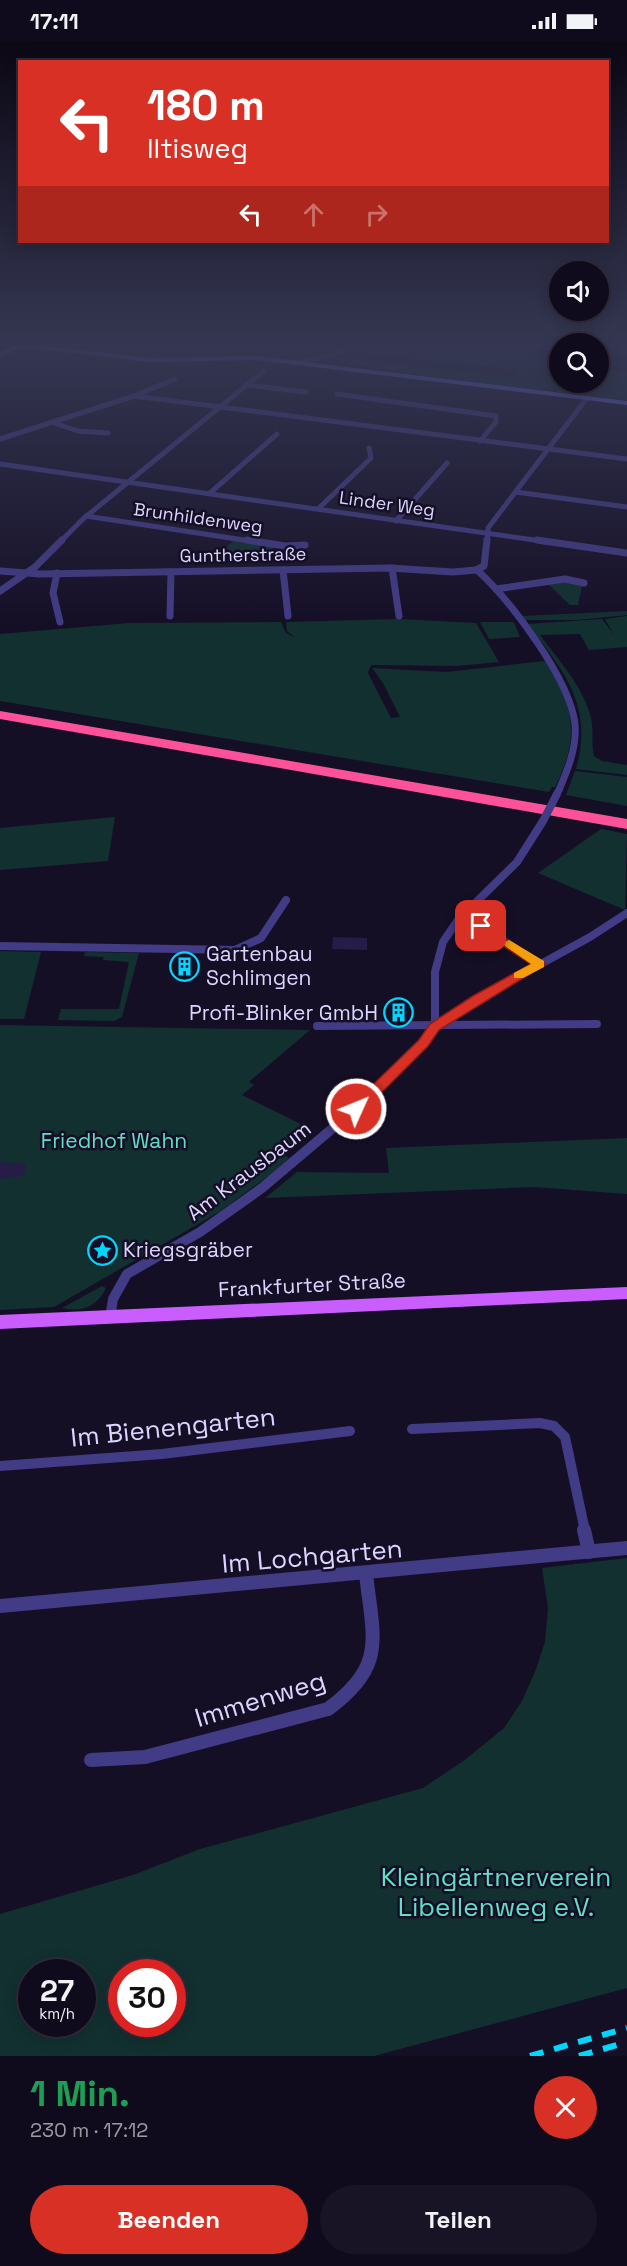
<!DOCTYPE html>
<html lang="de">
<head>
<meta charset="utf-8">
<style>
	body { margin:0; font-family:"Space Grotesk",sans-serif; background:#191425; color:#f1f3f6; height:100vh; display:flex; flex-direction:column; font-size:22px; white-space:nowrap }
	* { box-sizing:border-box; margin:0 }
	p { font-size:20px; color:#9c9ba3 }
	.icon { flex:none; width:33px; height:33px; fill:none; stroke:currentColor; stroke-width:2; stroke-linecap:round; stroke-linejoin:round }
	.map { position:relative; height:2014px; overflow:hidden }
	.details { display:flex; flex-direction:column; background:#100b1c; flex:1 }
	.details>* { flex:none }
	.banner { position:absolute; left:18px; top:18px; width:591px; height:183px; border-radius:0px; box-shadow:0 3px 15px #0003,0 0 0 2px #302b3b; background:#d93025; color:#fff; overflow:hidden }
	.tools { position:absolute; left:549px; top:219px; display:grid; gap:12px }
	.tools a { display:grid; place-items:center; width:60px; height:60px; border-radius:50%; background:#100b1c; box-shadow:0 3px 15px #0003,0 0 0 2px #302b3b; font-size:30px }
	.speed { position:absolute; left:18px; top:1917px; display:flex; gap:12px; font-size:30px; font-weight:700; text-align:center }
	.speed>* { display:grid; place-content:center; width:78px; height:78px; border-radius:50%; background:#100b1c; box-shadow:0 3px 15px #0003,0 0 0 2px #302b3b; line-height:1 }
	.speed small { font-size:15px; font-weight:400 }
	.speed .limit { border:9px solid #d22; background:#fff; color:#111 }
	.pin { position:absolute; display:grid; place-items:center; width:51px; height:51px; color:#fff; margin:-26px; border-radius:12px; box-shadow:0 3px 9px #0006 }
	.me { position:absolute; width:66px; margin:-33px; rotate:46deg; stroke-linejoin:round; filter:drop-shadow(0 0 4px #0008) }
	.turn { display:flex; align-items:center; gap:21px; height:126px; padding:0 30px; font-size:27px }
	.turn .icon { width:78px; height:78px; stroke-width:2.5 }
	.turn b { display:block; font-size:42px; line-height:51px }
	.lanes { display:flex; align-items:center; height:57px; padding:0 30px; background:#0003; justify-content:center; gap:30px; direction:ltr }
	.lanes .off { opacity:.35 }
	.round { display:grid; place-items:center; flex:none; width:63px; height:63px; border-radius:32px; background:#191425 }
	.head { display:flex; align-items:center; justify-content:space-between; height:102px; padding:0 30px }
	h1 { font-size:36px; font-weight:600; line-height:45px; color:#1e9e55 }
	.cta { display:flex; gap:12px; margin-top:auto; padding:12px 30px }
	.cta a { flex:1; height:69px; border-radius:36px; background:#d93025; color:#fff; font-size:24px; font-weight:600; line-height:69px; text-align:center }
	.cta a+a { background:#191425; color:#f1f3f6 }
	.status { display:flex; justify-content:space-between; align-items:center; height:42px; padding:0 30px; background:#100b1c; direction:ltr }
	.status svg { height:16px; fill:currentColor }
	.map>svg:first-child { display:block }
	.green { fill:#123030; fill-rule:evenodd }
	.building { fill:#271c47 }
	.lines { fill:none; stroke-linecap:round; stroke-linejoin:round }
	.street-far4 { stroke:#423b85; stroke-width:5 }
	.street-far3 { stroke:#423b85; stroke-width:7 }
	.street-far2 { stroke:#423b85; stroke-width:8 }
	.street-far1 { stroke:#423b85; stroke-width:10 }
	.street { stroke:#423b85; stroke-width:14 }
	.secondary { fill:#786dfe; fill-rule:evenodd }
	.primary { fill:#ca5dfd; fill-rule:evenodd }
	.highway { fill:#fd519a; fill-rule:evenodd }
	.rail { stroke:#03d6fd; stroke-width:6; stroke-dasharray:14 11; stroke-linecap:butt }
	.street-bridge-far1 { stroke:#423b85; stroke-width:7 }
	.street-bridge { stroke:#423b85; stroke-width:8 }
	.route { fill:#d93025; stroke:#8d1f18; stroke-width:1.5 }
	.slow { fill:#f59e0b }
	.labels { text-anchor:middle; stroke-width:5; stroke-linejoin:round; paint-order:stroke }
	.far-street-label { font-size:18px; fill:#dcd5ff; stroke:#150f26 }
	.poi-label { font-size:21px; fill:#dcd5ff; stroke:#150f26; text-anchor:start }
	.park-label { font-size:21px; fill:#61dfc6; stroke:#150f26 }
	.street-label { font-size:21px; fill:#dcd5ff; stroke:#150f26 }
	.near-street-label { font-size:26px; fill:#dcd5ff; stroke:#150f26 }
	.near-park-label { font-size:26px; fill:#61dfc6; stroke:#150f26 }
</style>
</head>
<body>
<div class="status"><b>17:11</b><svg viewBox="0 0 49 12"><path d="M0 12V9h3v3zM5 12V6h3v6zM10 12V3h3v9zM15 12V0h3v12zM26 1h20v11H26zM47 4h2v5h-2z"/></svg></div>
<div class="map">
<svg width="627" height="2014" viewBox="0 0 627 2014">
	<rect width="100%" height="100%" fill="#150f26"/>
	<g class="green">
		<polygon points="381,300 476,300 483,305 559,318 560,340 598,340 599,325 627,330 627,358 486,343 336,320 339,315 512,335 518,328 353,310"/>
		<polygon points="509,300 627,300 627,313 599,309 598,302 560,302 559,305"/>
		<polygon points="234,498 275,505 268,511 222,510"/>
		<polygon points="564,540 582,544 578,563 570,563 547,541"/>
		<polygon points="627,569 627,573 577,578 525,578 522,574"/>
		<path d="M627,574V605L589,608L580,592L540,593C559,619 583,644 591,676C594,689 591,702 594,714L602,719L627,723V733L576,727C594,663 564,630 528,582L602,577L614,593L605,577Z"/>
		<path d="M399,577L476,581L499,620L457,624L371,623L368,631L391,676L400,675L383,641L372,626L446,630L545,619C575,663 580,697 555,745H552L549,750L0,659V592L129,581L281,580L286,591L296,596L287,589L286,580Z"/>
		<polygon points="480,580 514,580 520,595 489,597"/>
		<polygon points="575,729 627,735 627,764 566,753"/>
		<polygon points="115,775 108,819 0,828 0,786"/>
		<polygon points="601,787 627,792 625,868 538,831"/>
		<polygon points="0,909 41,910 24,977 0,977"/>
		<polygon points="85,910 139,911 122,975 114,979 58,978 61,967 119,967 129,920 103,918 104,915 84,914"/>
		<polygon points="0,983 310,988 249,1040 254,1043 242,1053 311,1087 281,1111 289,1116 274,1130 219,1170 54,1265 0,1268"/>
		<polygon points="627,1096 627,1152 534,1145 265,1156 297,1130 389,1131 386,1106"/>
		<path d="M102,1244L106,1246C98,1264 82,1271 62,1266Z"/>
		<path d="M627,1516V1946L374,2014H0V1872L133,1833L200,1807L423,1746L466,1717L504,1686L522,1659L535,1630L545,1600L548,1566L542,1526ZM32,1930H82V1982H32ZM122,1930H172V1982H122Z"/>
	</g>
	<g class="building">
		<polygon points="333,895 367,896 367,908 332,907"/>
		<polygon points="175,918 195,918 194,930 174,929"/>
		<polygon points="0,1120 26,1122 24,1134 0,1137"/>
	</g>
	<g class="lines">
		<g class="street-far4">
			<polyline points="294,321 328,314 368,300"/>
			<polyline points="247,343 306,350"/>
			<polyline points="337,352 496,374 496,380 480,399"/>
			<polyline points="134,354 627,417"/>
			<polyline points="51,380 78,389 108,391"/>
			<polyline points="0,397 134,354 175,337"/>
			<polyline points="0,422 548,500"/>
			<polyline points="516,450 627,465"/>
			<polyline points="210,451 277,392"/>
			<polyline points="318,467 371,416 369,406"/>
			<polyline points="86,474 257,500"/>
			<polyline points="396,479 447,421"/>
			<polyline points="60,500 83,477 264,329"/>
			<polyline points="487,500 488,486 587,356"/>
		</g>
		<g class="street-far3">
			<polyline points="247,498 285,504 305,503"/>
			<polyline points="537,498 627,511"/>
			<polyline points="392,526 399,574"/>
			<polyline points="283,528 288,574"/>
			<path d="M477,528C510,558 570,637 575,682C577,705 568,727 559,748"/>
			<polyline points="0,529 40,532 390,526 453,530 476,528 484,524 487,498"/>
			<polyline points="57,531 53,551 60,580"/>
			<polyline points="496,547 565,537 584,541"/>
			<polyline points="0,549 35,525 62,498"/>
			<polyline points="170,574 171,530"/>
		</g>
		<g class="street-far2">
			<polyline points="481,884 540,922"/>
			<polyline points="0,904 235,908 261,896 286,858"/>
			<polyline points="317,984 597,982"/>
			<polyline points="435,985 435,930 443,900 458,878 517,820 543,779"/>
			<polyline points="344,1077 423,1001 435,985 477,957 590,895 627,871"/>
		</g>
		<g class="street-far1">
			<polyline points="110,1276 113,1257 127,1232 200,1190 262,1146 346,1075"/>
			<polyline points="412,1387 540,1381 554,1384 565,1395 585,1489"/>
			<polyline points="0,1424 162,1412 350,1389"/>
		</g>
		<g class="street">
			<polyline points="584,1488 589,1510"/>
			<polyline points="0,1564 627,1506"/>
			<path d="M91,1718L145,1715L328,1667C387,1624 373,1596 366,1532"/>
		</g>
		<polygon class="secondary" points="30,302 150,316 256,314 627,359 627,363 256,318 150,320 30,306 14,308 0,315 0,310 10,305"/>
		<polygon class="primary" points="627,1245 627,1257 0,1287 0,1273"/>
		<polygon class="highway" points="0,669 627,777 627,787 0,677"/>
		<g class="rail">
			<polyline points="530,2014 627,1986"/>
			<polyline points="579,2014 627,2000"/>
		</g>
		<polyline class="street-bridge-far1" points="556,753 559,748"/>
		<polyline class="street-bridge" points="543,779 557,752"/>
	</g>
	<linearGradient id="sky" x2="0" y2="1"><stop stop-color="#0c0815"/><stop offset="0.52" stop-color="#353752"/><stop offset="1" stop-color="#353752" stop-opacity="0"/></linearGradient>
	<rect width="627" height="582" fill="url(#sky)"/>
	<polygon class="route" points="481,881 546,922 439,988 428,1004 361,1071 351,1071 351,1064 419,998 430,982 473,954 531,922 477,887 475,884"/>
	<polygon class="slow" points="509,898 544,919 544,925 523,936 514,936 514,931 531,922 505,904 503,901"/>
	<defs>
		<symbol id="building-ring" viewBox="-11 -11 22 22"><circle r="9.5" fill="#150f26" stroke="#03d6fd" stroke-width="1.5"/><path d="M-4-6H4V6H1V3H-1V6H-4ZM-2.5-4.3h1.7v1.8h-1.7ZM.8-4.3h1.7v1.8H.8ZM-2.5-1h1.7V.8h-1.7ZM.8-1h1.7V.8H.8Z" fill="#03d6fd"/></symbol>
		<symbol id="sight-ring" viewBox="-11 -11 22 22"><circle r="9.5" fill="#150f26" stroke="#03d6fd" stroke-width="1.5"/><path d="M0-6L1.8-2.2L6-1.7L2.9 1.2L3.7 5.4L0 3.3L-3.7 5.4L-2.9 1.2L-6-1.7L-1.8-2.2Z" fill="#03d6fd"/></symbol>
	</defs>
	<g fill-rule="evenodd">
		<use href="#building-ring" x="168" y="908" width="33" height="33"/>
		<use href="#building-ring" x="382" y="954" width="33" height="33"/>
		<use href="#sight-ring" x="86" y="1192" width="33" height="33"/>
	</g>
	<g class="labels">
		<g class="far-street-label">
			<text transform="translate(387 462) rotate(8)" y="6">Linder Weg</text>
			<text transform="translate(198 476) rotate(8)" y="6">Brunhildenweg</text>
			<text transform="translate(243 513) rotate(-1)" y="6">Guntherstraße</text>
		</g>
		<g class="poi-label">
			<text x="206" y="919">Gartenbau<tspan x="206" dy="24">Schlimgen</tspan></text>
			<text x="378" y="978" text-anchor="end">Profi-Blinker GmbH</text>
			<text x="123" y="1215">Kriegsgräber</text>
		</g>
		<g class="park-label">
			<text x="114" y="1106">Friedhof Wahn</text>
		</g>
		<g class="street-label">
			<text transform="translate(249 1129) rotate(-37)" y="7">Am Krausbaum</text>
			<text transform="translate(312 1243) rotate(-3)" y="7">Frankfurter Straße</text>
		</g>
		<g class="near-street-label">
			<text transform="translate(173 1385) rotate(-6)" y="9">Im Bienengarten</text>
			<text transform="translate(312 1514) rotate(-5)" y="9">Im Lochgarten</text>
			<text transform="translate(260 1657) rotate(-17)" y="9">Immenweg</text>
		</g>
		<g class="near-park-label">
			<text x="496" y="1844">Kleingärtnerverein<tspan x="496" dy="30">Libellenweg e.V.</tspan></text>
		</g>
	</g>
</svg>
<div class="tools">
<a><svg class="icon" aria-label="sound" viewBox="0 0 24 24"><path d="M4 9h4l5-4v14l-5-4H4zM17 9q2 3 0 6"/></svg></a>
<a><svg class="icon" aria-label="search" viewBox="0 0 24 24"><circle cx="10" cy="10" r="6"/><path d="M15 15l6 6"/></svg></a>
</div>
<div class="speed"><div>27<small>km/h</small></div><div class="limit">30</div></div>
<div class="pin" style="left:481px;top:884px;background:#d93025"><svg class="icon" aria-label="arrive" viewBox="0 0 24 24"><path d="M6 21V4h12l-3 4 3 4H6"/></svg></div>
<svg class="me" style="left:356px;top:1067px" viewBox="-20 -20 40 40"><circle r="17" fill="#d93025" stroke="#fff" stroke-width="3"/><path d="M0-11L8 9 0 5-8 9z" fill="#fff"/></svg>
<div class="banner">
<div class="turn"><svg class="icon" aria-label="left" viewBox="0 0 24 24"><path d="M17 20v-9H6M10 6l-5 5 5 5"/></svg><div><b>180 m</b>Iltisweg</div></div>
<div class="lanes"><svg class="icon" aria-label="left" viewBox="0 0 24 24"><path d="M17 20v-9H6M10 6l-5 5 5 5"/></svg><svg class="icon off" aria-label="ahead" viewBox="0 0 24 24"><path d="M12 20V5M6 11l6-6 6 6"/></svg><svg class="icon off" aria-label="right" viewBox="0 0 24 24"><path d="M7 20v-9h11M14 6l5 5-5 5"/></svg></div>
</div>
</div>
<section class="details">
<div class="head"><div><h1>1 Min.</h1><p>230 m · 17:12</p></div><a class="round" style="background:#d93025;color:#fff"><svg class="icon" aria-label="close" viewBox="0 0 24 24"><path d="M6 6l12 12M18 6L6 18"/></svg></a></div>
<div class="cta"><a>Beenden</a><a>Teilen</a></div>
</section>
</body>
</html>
